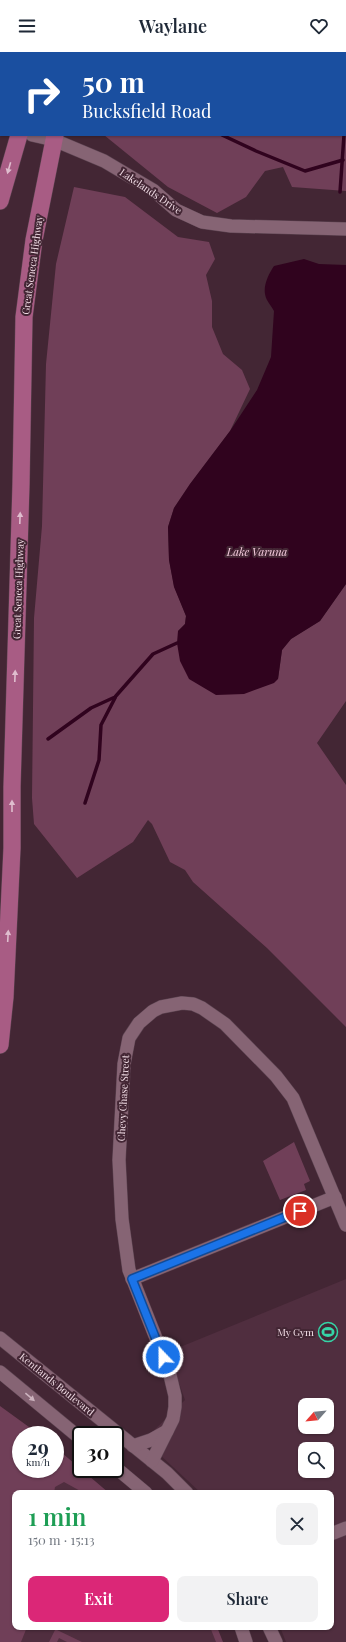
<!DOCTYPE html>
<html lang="en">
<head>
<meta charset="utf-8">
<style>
	body { margin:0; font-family:"Playfair Display",serif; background:#f2f2f3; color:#1f2937; height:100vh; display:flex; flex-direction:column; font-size:15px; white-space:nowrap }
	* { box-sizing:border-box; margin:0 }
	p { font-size:13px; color:#747a83 }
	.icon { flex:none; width:22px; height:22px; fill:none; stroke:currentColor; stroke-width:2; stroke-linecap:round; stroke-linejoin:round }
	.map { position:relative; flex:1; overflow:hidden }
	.details { position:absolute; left:12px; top:1438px; width:322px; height:140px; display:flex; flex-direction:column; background:#fff; border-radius:8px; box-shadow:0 1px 3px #0004 }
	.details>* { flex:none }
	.hud { position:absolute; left:0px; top:0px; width:346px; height:84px; box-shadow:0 1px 3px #0004; background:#1a4fa0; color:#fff; overflow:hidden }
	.needle { width:26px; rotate:243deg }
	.controls { position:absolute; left:298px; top:1346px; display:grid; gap:8px }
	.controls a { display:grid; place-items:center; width:36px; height:36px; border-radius:8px; background:#fff; box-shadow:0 1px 3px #0004; font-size:20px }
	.speed { position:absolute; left:12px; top:1374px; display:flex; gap:8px; font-size:20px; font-weight:700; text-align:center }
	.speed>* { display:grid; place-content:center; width:52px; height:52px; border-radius:50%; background:#fff; box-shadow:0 1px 3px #0004; line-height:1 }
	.speed small { font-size:10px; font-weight:400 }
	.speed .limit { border:2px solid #111; border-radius:6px; background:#fff; color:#111 }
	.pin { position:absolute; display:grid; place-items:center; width:34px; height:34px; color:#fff; margin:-17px; border:2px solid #fff; border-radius:50%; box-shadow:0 1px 4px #0007 }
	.me { position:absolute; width:44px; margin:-22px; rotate:338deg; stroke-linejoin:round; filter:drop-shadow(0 0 3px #0008) }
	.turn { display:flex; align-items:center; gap:14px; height:84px; padding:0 16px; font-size:18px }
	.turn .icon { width:52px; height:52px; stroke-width:2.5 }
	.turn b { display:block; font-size:28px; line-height:34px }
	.round { display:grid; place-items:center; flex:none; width:42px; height:42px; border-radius:8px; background:#f2f2f3 }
	.summary { display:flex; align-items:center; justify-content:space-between; height:68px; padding:0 16px }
	h1 { font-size:24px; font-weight:600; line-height:30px; color:#1e9e55 }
	.button { display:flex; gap:8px; margin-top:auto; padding:8px 16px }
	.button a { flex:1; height:46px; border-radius:8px; background:#db2777; color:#fff; font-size:16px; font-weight:600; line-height:46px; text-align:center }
	.button a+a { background:#f2f2f3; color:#1f2937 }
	header { display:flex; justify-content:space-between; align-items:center; height:52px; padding:0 16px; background:#fff; font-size:18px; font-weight:600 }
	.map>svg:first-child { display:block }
	.built { fill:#502e3f; fill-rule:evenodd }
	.green { fill:#703f58 }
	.water { fill:#30031e }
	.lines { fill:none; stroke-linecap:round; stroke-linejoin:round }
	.stream { stroke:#30031e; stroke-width:3.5 }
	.minor-casing { stroke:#5c4451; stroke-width:14 }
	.major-casing { stroke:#5c4451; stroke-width:18 }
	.minor { stroke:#866474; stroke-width:13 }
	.major { stroke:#a85c84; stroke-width:17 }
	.oneway { fill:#dfbdce }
	.oneway2 { fill:#ccb3be }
	.route-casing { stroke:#114b97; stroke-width:10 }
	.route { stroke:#1a73e8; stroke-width:7 }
	.labels { text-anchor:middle; stroke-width:4; stroke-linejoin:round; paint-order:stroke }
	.street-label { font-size:10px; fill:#f1dde6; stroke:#432634 }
	.poi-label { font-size:10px; fill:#f1dde6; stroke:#432634; text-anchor:end }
	.water-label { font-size:11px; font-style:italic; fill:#f6cddf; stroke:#432634 }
</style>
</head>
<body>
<header><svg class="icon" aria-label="menu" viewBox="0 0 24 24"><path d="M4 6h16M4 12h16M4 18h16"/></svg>Waylane<svg class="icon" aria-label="heart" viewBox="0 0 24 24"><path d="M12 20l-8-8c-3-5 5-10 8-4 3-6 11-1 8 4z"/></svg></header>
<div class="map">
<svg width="346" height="1590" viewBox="0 0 346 1590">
	<rect width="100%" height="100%" fill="#432634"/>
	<g class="built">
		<path d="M346,1227V1590H286L280,1575H331V1441H201L144,1388L185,1348L168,1300ZM305,1353H327V1375H305ZM305,1397H327V1419H305Z"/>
		<polygon points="0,1369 21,1383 21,1417 55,1417 106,1441 15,1441 15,1575 215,1575 221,1590 0,1590"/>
	</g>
	<g class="green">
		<polygon points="105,0 346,0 346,139 292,135 283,115 265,119 246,145 217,161 168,135 104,83 345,83 345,1"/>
		<polygon points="74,135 125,145 178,185 209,190 215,207 206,223 212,249 212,275 223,302 242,318 250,337 230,379 190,432 174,456 168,475 169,508 174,534 186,564 185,572 178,579 278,627 282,598 291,587 320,569 346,532 346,649 317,691 346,733 346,975 267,896 193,830 185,818 170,810 152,772 148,768 133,790 77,826 34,772 32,746 34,566 42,474 46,312 56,212"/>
		<polygon points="294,1090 310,1129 304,1132 306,1138 280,1148 263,1109"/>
		<polygon points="0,1354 40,1383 21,1383 21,1417 55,1417 55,1395 109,1441 84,1441 64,1430 55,1435 54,1441 15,1441 15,1575 27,1575 21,1590 0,1590"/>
		<polygon points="210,1575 217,1575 223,1590 216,1590"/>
		<polygon points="55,1578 57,1578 82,1590 67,1590 59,1586 57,1590 49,1590"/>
	</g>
	<path class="water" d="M304,207L319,212L346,213V532L320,569L291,587L282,598L278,627L274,631L244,642L216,643L189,627L180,609L177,591L178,579L185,572L186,564L174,535L169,508L168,475L174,456L190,432L230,379L257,338L271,305L274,259C272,255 269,252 267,248C261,237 268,223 274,214Z"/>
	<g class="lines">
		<g class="stream">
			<polyline points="242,0 242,1"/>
			<polyline points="129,1 130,0"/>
			<polyline points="345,67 346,61"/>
			<polyline points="222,83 256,99 305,119 343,108"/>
			<polyline points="340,140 344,83"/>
			<polyline points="48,687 91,656 115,645 153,602 177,591"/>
			<polyline points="85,751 99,708 101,673 115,646"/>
		</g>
		<defs>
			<g id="minor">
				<polyline points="32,83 54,88 104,109 153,138 176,158 202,170 231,174 346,177"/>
				<polyline points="132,1227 335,1145"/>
				<polyline points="0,1286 167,1421 187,1441"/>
				<polyline points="0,1320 81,1387"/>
				<polyline points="133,1394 151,1388 167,1379"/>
				<polyline points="152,1409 173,1367 175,1355 175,1344 169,1319 129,1218 122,1167 119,1108 124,1012 129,986 139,971 153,959 161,955 182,951 193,952 202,956 225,972 276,1024 293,1046 346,1173"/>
				<polyline points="115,1415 146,1441"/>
				<polyline points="331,1482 346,1476"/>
				<polyline points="241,1575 246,1590"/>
				<polyline points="269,1575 276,1590"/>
			</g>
			<g id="major">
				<polyline points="44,1 44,0"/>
				<polyline points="81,1 82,0"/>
				<polyline points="0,149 19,83"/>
				<polyline points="0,993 5,945 12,796 12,735 21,432 24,265 34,188 55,83"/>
			</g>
		</defs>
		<use href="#minor" class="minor-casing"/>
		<use href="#major" class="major-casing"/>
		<use href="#minor" class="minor"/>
		<use href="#major" class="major"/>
	</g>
	<defs><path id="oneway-solid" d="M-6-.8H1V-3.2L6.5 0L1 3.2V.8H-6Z"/></defs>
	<g class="oneway">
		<use href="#oneway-solid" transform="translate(9 116) rotate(106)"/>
		<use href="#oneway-solid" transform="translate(20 466) rotate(-88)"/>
		<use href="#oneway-solid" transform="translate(15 624) rotate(-88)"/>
		<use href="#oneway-solid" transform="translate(12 754) rotate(-90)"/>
		<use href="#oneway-solid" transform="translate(8 884) rotate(-87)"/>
	</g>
	<use class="oneway2" href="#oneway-solid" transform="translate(30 1345) rotate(40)"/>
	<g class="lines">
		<defs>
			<polyline id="route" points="163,1305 132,1227 300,1159"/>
		</defs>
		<use href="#route" class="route-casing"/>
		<use href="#route" class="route"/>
	</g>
	<defs>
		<symbol id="stadium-ring" viewBox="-11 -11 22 22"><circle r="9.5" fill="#432634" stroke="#35d4a7" stroke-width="1.5"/><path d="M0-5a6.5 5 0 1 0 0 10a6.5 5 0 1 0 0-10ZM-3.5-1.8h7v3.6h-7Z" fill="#35d4a7"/></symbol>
	</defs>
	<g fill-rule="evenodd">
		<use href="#stadium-ring" x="317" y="1269" width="22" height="22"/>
	</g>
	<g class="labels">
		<g class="street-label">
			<text transform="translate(151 139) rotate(34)" y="4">Lakelands Drive</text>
			<text transform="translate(32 213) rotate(-82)" y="4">Great Seneca Highway</text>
			<text transform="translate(18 537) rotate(-88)" y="4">Great Seneca Highway</text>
			<text transform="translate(123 1046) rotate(-87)" y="4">Chevy Chase Street</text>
			<text transform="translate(57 1332) rotate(39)" y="4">Kentlands Boulevard</text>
		</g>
		<g class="poi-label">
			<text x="314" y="1284">My Gym</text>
		</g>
		<g class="water-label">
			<text x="257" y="504">Lake Varuna</text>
		</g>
	</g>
</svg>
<div class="controls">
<a><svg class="needle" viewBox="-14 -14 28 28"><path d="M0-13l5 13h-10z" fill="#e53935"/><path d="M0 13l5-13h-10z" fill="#747a83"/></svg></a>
<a><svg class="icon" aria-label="search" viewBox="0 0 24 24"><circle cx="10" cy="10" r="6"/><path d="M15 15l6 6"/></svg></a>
</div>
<div class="speed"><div>29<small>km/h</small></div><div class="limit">30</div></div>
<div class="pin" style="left:300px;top:1159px;background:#d93025"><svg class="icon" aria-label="arrive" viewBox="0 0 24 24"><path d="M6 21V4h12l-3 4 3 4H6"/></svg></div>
<svg class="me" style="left:163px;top:1305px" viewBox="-20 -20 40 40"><circle r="17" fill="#1a73e8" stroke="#fff" stroke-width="3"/><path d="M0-11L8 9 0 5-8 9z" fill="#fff"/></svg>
<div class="hud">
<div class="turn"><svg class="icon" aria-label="right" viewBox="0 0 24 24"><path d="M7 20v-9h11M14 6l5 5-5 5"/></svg><div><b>50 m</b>Bucksfield Road</div></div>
</div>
<section class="details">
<div class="summary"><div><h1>1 min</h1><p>150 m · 15:13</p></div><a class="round"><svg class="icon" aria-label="close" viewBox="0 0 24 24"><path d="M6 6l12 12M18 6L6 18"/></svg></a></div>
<div class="button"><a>Exit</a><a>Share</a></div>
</section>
</div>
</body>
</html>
